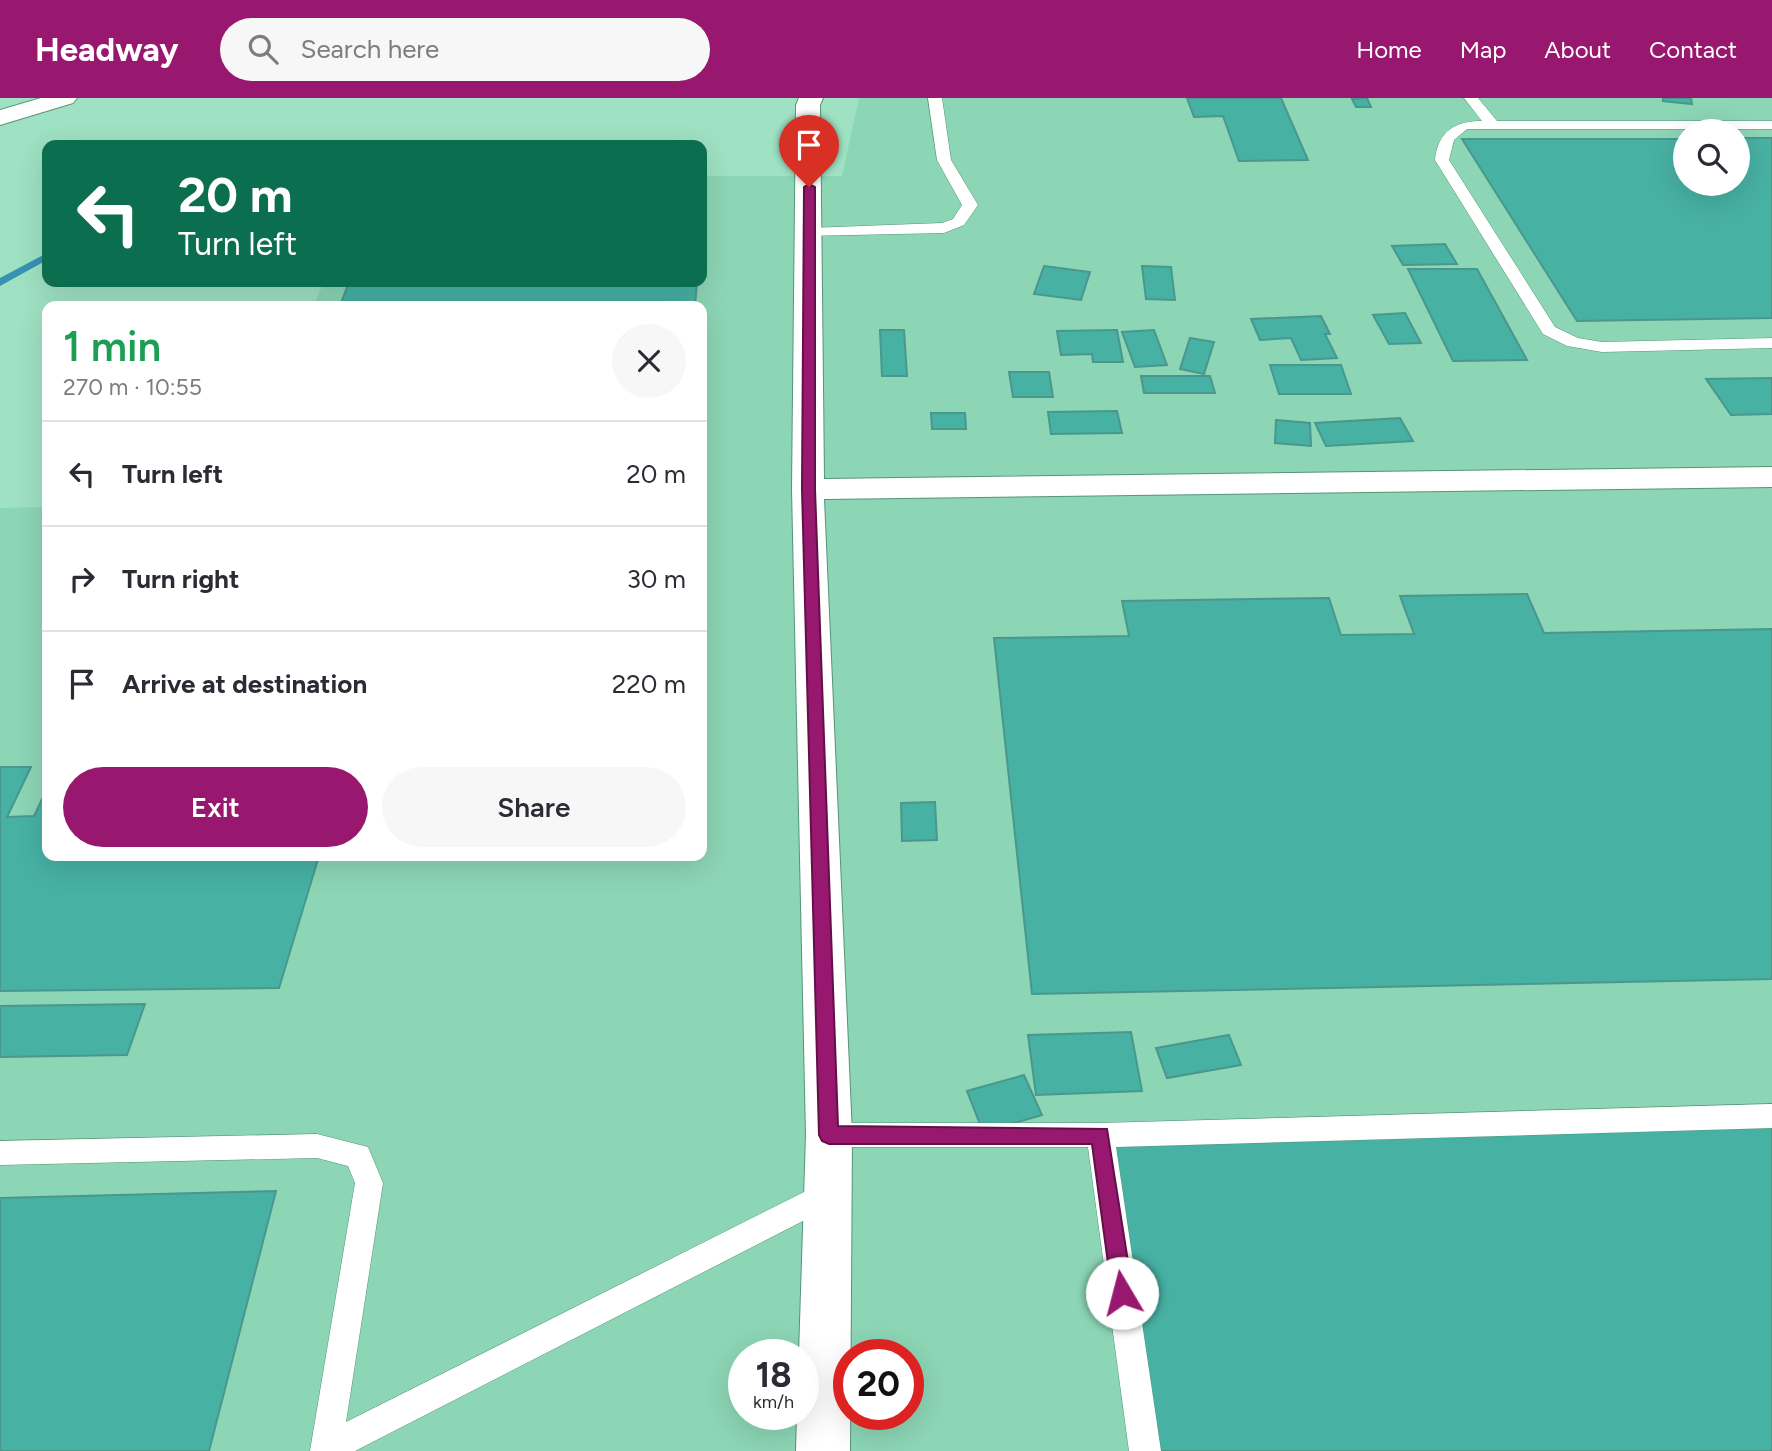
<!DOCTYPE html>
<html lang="en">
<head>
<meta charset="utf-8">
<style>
	body { margin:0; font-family:Figtree,sans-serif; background:#f7f7f7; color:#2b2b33; height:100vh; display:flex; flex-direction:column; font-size:26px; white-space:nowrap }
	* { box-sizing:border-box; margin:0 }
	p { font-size:23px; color:#7c7c81 }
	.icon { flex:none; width:38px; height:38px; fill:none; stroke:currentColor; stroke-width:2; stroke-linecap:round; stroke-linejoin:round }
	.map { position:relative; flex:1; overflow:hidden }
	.side { position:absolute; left:42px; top:203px; width:665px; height:560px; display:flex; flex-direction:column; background:#fff; border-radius:14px; box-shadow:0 7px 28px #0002 }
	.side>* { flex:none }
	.banner { position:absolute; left:42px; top:42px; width:665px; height:147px; border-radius:14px; box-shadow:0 7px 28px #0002; background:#0b6e4f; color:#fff; overflow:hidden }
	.controls { position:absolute; left:1673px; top:21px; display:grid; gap:14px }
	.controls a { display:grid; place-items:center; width:77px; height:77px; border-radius:50%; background:#fff; box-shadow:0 7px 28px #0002; font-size:35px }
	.speed { position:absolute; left:728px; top:1241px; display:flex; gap:14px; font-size:35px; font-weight:700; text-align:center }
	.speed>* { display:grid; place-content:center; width:91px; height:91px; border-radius:50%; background:#fff; box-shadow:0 7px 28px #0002; line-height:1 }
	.speed small { font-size:18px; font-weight:400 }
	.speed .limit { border:10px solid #d22; background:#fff; color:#111 }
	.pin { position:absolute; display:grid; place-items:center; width:60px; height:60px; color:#fff; margin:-72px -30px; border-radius:50% 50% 50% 0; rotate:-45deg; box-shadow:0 0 7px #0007 }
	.pin .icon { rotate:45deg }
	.me { position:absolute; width:77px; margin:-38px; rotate:352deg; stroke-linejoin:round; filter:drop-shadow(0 0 5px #0008) }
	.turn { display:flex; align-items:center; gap:24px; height:147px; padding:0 21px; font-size:32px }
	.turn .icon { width:91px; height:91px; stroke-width:2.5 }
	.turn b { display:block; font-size:49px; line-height:60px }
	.round { display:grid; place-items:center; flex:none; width:74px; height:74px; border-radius:37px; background:#f7f7f7 }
	.summary { display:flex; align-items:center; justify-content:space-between; height:119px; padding:0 21px }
	h1 { font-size:42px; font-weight:600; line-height:52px; color:#1e9e55 }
	.action { display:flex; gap:14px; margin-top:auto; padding:14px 21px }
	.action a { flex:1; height:80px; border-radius:42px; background:#98186f; color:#fff; font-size:28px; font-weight:600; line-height:80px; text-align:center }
	.action a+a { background:#f7f7f7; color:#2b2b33 }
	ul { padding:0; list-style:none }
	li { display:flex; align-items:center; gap:21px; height:105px; padding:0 21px; border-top:2px solid #e1e1e2 }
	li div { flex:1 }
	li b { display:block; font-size:26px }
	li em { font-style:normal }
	header { display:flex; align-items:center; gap:42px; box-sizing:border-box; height:98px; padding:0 35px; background:#98186f; color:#fff }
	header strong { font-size:33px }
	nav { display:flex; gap:38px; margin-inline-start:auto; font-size:24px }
	.search { width:490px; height:63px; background:#f7f7f7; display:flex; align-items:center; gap:18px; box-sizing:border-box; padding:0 24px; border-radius:38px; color:#7c7c81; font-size:26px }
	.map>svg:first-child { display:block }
	.built { fill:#8cd5b5; fill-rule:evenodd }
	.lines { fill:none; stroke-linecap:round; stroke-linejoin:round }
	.stream { fill:#3693b3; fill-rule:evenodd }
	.building { fill:#47b1a4; stroke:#49978d; stroke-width:2 }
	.service-casing { stroke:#559579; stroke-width:1 }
	.minor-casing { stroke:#559579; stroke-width:2 }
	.tertiary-casing { stroke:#559579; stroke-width:2 }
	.service { fill:#fff; fill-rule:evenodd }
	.minor { fill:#fff; fill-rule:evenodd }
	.tertiary { fill:#fff; fill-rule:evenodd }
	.route { fill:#98186f; stroke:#631048; stroke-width:2 }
</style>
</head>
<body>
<header>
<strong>Headway</strong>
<div class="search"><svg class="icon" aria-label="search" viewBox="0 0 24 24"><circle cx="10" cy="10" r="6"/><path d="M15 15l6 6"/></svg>Search here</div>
<nav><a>Home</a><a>Map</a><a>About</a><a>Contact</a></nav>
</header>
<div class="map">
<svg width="1772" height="1353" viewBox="0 0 1772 1353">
	<rect width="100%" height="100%" fill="#9fe1c3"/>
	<path class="built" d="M859,0H1772V1353H0V410L47,409V758H702V208H313L324,184H702V78H842ZM1685,33H1738V86H1685ZM744,1256H803V1316H744ZM849,1256H908V1316H849Z"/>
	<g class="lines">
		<polygon class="stream" points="47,155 47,162 0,188 0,180"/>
	</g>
	<g class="building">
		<polygon points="1187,0 1281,0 1308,62 1239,63 1223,18 1194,19"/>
		<polygon points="1367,0 1371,9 1356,9 1352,1"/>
		<polygon points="1663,0 1691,0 1692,6 1663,3"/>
		<polygon points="1738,40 1772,40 1772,220 1577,223 1462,41 1685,41 1685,86 1738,86"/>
		<polygon points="1445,146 1457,166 1403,167 1392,148"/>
		<polygon points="1044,168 1090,174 1081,202 1034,196"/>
		<polygon points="1142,168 1171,169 1175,202 1146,201"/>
		<polygon points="1408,171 1477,171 1527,262 1453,263"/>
		<polygon points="349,184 697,184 695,208 340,208"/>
		<polygon points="1405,215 1421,245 1389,246 1373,217"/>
		<polygon points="1321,218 1330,236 1325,236 1337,260 1301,262 1291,240 1260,242 1251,221"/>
		<polygon points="880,232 904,232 907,278 882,278"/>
		<polygon points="1117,232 1123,264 1093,264 1092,256 1061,257 1057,233"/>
		<polygon points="1154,232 1167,267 1135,269 1122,234"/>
		<polygon points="1190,240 1214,244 1204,276 1180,271"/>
		<polygon points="1270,267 1341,267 1351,296 1279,296"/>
		<polygon points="1009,274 1049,274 1053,299 1013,299"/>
		<polygon points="1141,278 1210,278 1215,295 1144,295"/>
		<polygon points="1772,280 1772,316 1731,317 1706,281"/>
		<polygon points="1117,313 1122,335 1051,336 1048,314"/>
		<polygon points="931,315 965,315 966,331 932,331"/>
		<polygon points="1400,320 1413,343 1326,348 1315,325"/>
		<polygon points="1276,322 1310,325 1311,348 1275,345"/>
		<polygon points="1527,496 1544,535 1772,531 1772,881 1032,896 994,540 1129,538 1122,503 1329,500 1341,537 1414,536 1400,498"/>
		<polygon points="0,669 31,669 7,719 34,718 47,691 47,758 319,758 279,890 0,893"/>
		<polygon points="935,704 937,742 902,743 901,705"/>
		<polygon points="145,906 127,957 0,959 0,908"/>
		<polygon points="1131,934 1142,993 1036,997 1028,937"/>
		<polygon points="1229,937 1241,967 1167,980 1156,950"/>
		<polygon points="1024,977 1042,1017 983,1034 967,993"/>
		<polygon points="1772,1028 1772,1353 1155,1353 1112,1045"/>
		<polygon points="276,1093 209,1353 0,1353 0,1100"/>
	</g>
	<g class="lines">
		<defs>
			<g id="service">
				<polygon points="928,0 942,0 951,62 978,107 964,127 944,135 804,138 801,135 809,130 942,125 953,121 962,107 937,62"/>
				<path d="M1464,0H1478L1497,23H1772V31H1467L1454,42L1449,62L1555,229L1578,240L1602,244L1772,240V250L1602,254L1567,248L1543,236L1435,62C1438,33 1455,23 1482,23Z"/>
				<polygon points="1772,1006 1772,1030 1116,1049 1161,1353 1129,1353 1088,1049 829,1049 819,1046 815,1037 819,1028 829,1025 1100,1025"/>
				<polygon points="317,1036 368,1049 383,1085 346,1324 818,1087 828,1083 838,1087 842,1096 838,1105 355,1353 310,1353 355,1085 348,1068 317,1060 0,1067 0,1043"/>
			</g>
			<polygon id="minor" points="799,0 823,0 820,7 824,381 1772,369 1772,389 824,401 852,1037 850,1353 796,1353 797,1316 803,1316 803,1256 799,1256 806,1037 792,391 796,7"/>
			<polygon id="tertiary" points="41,0 77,0 73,5 0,27 0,12"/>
		</defs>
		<use href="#service" class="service-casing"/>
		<use href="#minor" class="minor-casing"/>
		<use href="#tertiary" class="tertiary-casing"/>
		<use href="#service" class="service"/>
		<use href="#minor" class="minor"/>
		<use href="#tertiary" class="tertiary"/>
	</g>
	<polygon class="route" points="809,86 815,89 815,391 838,1028 1107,1031 1133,1195 1130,1202 1122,1205 1115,1202 1112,1195 1092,1046 829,1046 822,1043 819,1037 802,391 804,89"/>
</svg>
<div class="controls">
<a><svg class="icon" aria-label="search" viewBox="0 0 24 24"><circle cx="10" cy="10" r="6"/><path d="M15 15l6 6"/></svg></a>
</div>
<div class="speed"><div>18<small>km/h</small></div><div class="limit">20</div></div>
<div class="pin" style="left:809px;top:89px;background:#d93025"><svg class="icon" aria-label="arrive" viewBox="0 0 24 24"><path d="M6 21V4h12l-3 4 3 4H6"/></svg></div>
<svg class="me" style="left:1122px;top:1195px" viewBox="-20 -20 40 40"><circle r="19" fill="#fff"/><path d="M0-13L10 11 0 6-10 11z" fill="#98186f"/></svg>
<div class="banner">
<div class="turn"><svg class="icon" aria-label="left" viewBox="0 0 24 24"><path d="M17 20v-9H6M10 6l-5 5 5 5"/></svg><div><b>20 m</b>Turn left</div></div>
</div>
<section class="side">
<div class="summary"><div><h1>1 min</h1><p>270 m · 10:55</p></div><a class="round"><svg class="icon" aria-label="close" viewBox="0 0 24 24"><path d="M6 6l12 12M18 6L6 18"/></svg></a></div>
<ul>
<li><svg class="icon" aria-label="left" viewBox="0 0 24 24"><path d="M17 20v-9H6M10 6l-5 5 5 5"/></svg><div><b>Turn left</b></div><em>20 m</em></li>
<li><svg class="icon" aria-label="right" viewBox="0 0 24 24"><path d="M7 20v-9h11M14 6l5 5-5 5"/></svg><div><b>Turn right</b></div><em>30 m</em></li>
<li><svg class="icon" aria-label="arrive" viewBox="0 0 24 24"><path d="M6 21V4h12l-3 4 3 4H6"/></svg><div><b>Arrive at destination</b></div><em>220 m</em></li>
</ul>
<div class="action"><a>Exit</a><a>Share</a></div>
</section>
</div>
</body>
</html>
